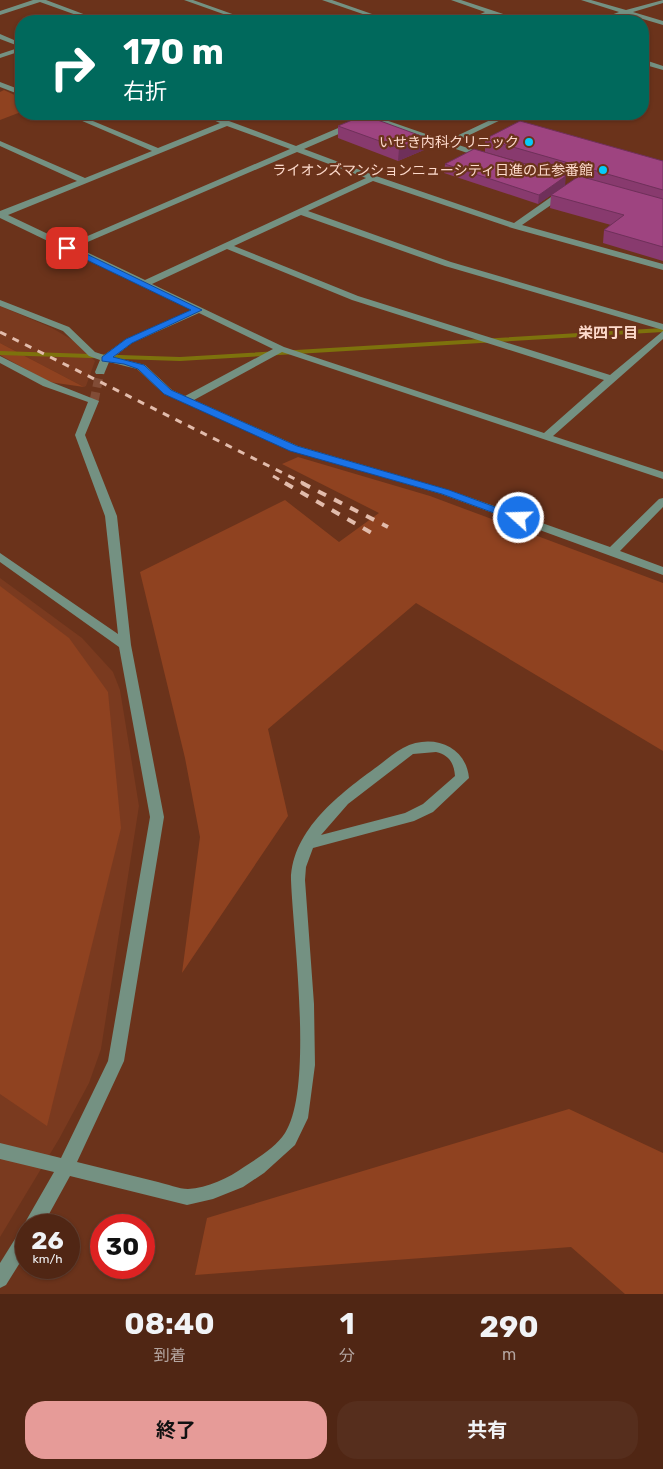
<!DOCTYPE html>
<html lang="ja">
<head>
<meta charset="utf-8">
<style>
	body { margin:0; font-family:Rubik,"Noto Sans JP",sans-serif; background:#562e1d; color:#f1f3f6; height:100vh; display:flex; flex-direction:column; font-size:19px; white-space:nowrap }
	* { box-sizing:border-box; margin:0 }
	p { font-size:16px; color:#b4a5a0 }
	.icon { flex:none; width:28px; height:28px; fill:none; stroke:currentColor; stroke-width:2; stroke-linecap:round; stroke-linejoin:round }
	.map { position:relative; height:1294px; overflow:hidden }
	.drawer { display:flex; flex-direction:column; background:#502614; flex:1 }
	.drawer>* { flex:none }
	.banner { position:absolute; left:15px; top:15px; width:634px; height:105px; border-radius:20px; box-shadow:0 1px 4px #0004,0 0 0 1px #674334; background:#00695c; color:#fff; overflow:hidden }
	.speed { position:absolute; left:15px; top:1214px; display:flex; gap:10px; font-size:25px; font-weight:700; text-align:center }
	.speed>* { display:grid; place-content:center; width:65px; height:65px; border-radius:50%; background:#502614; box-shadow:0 1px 4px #0004,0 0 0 1px #674334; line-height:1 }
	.speed small { font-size:12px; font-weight:400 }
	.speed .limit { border:8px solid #d22; background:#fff; color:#111 }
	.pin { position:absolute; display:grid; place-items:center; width:42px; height:42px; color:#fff; margin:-21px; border-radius:10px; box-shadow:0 2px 8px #0006 }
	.me { position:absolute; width:55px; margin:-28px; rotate:290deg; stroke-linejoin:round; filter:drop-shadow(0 0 4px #0008) }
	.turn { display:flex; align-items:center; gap:18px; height:105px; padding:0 25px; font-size:22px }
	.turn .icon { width:65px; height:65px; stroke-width:2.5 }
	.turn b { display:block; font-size:35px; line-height:42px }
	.eta { display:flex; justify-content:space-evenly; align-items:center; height:85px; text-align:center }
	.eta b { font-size:30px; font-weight:700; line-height:35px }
	.action { display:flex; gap:10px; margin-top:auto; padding:10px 25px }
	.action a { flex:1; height:58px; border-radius:20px; background:#e69b98; color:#111; font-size:20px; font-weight:700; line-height:58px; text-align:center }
	.action a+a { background:#562e1d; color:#f1f3f6 }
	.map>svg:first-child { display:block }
	.built { fill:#7a3a1f }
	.green { fill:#8f4220 }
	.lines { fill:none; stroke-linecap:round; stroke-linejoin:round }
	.stream { fill:#7d720c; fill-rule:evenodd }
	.minor-tunnel { stroke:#814c36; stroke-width:9; stroke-dasharray:9 5; stroke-linecap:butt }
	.minor { fill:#749182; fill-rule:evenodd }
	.rail-far1 { stroke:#e2bcac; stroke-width:3; stroke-dasharray:7 7; stroke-linecap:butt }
	.rail { stroke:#e2bcac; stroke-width:4; stroke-dasharray:9 9; stroke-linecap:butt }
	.wall { fill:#883a6e; fill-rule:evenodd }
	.shaded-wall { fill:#6f305a }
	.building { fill:#9e4480; stroke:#6f305a }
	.route { fill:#1a73e8; stroke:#114b97 }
	.poi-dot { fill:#06cbf9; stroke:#6b331b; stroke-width:2 }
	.labels { text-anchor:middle; stroke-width:4.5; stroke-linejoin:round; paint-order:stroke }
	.far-poi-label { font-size:14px; fill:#fddacc; stroke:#6b331b; text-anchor:end }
	.far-neighbourhood-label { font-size:15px; font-weight:bold; fill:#fddacc; stroke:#6b331b }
</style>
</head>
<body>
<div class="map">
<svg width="663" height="1294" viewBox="0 0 663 1294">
	<rect width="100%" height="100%" fill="#6b331b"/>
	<g class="built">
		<polygon points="0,306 52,328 74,341 95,361 86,386 84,387 0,343"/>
		<polygon points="0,578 82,638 113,672 120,690 139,806 101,1049 89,1083 59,1139 0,1237"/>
	</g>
	<g class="green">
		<polygon points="4,90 21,98 21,112 0,120 0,92"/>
		<polygon points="0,343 84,387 49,382 0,355"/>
		<polygon points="298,457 430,496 663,583 663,751 416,603 268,729 288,816 182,973 200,837 185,758 140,572 285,500 339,542 379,513 282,464"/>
		<polygon points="0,586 69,638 108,692 121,828 47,1126 0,1094"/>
		<polygon points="569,1109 663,1153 663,1294 625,1294 571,1247 195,1275 207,1218"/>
	</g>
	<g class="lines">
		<polygon class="stream" points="663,328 663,332 180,361 0,355 0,351 180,357"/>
		<polyline class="minor-tunnel" points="94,401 100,372"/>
		<g class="minor">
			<polygon points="33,0 46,0 102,21 93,21 40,2 0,15 0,11"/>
			<polygon points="184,0 193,0 252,21 243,21"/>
			<polygon points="322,0 332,0 392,21 383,21"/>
			<path d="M451,0H461L524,21C513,22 503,14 492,14C483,14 474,21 464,21L485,12Z"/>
			<polygon points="581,0 591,0 626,10 663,0 663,3 633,12 663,21 663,25 626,14 604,21 595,21 619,12"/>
			<polygon points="0,34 21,43 21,51 0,58 0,54 21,47 0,39"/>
			<polygon points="642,59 663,66 663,70 642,64"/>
			<polygon points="0,82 21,90 21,95 0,87"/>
			<path d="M66,114H76L158,148L220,123L200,114H210L296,146L364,117V114H382L377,117L446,141L503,114H513L453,143L488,155L489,157L485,159L371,120L304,149L376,176L514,223L561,190H567V194L522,225L663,264V270L512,228L373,181L308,211L451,262L663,324V330L445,266L301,215L234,246L358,296L610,375L663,331V339L553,436L663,472V479L282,352L194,400L298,446L449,490L610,547L659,499L663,498V507L620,551L663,567V575L441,494L290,450L164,394L137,369L109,362L104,374H96L95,372L100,360L89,356L63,331L0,306V300L69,327L95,352L104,355L126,339L191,310L0,218V211L77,181L0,146V141L85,178L152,151ZM227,126L290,149L69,244L8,215ZM297,152L366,178L145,280L76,247ZM227,249L352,300L604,380L544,433L284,347L152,284ZM199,313L273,349L185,396L172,390L145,365L114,357L132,343Z"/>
			<path d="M0,356L51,382L99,401L85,435L117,516L131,645L164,817L124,1061L77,1162C104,1169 131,1175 158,1182C167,1184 179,1189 188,1189C207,1188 229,1178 244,1167C258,1158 276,1147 285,1133C314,1088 293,936 291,880C292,829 341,793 378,766C386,760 394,753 403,748C431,733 466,745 469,778L433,812L414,821L313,848L306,867L305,880L314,1004L315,1065L308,1118L295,1145L264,1173L243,1187L213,1199L187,1205L70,1176L43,1225H26V1253L6,1285L0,1288V1263L20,1231L26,1229L24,1225L27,1219L54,1172L0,1159V1143L61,1158L108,1061L150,817L119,647L0,562V553L118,634L105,516L75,435L88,402L43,386L0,363ZM436,752C449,755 454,763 455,776L423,804L405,813L321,835L348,804L413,754Z"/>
		</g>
		<g class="rail-far1">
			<polyline points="0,332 305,484"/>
			<polyline points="273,476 287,484"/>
		</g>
		<g class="rail">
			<polyline points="285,483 377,536"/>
			<polyline points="302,483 388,527"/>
		</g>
	</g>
	<g class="wall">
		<polygon points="338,126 424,137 424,150 398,161 338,138"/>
		<path d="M485,139L663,161V261L603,243L604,230L611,225L550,208L551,195L538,204L444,173L445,164L485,152ZM485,152L576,178L565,186Z"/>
	</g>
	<g class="shaded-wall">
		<polygon points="646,63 644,76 642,76 642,65"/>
		<polygon points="424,137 424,150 398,161 399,148"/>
		<polygon points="566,176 565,186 538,204 539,195"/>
	</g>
	<g class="building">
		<polygon points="642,57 646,63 642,65"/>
		<polygon points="364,115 424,137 399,148 338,126"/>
		<polygon points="520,121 663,161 663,190 485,139"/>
		<polygon points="474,149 566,176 539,195 445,164"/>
		<polygon points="579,176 663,199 663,247 604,230 624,215 551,195"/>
	</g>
	<polygon class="route" points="64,246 70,246 202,310 132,343 113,357 144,365 171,390 297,446 449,490 525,518 523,521 516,521 442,494 290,451 164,394 138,369 124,364 102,361 102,357 126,339 191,310 64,249"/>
	<g class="poi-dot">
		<circle cx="529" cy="142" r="5"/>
		<circle cx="603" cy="170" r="5"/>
	</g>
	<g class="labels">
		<g class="far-poi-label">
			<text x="519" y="147">いせき内科クリニック</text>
			<text x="593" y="175">ライオンズマンションニューシティ日進の丘参番館</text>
		</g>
		<g class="far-neighbourhood-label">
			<text x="608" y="338">栄四丁目</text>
		</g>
	</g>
</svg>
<div class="speed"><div>26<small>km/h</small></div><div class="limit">30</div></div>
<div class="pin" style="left:67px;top:248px;background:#d93025"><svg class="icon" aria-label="arrive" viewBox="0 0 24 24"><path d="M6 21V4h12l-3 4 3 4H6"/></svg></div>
<svg class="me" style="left:519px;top:518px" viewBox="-20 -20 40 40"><circle r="17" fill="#1a73e8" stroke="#fff" stroke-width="3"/><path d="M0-11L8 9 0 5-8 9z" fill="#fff"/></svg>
<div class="banner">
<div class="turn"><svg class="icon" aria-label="right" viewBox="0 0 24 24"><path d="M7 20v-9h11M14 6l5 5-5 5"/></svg><div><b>170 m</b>右折</div></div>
</div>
</div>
<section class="drawer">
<div class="eta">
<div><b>08:40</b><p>到着</p></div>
<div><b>1</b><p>分</p></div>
<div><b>290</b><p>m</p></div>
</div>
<div class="action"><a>終了</a><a>共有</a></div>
</section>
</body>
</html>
